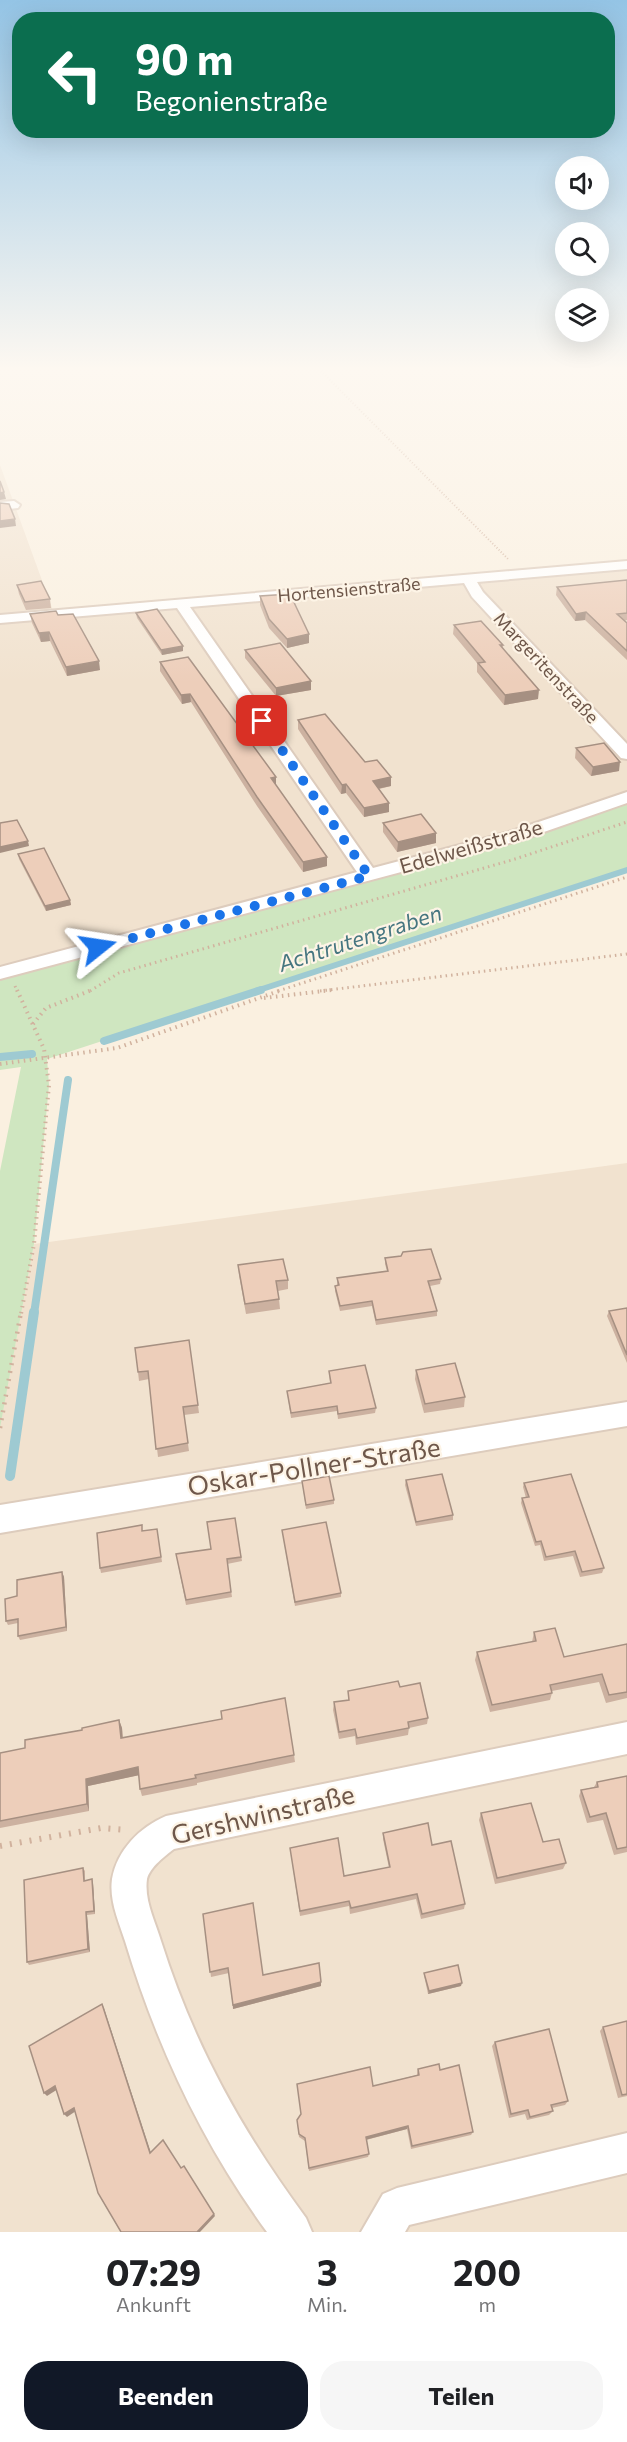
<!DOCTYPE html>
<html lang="de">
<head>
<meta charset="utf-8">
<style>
	body { margin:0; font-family:Commissioner,sans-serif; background:#f6f6f6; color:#202124; height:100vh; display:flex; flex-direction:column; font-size:22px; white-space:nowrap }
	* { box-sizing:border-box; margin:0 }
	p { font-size:20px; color:#757577 }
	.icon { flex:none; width:33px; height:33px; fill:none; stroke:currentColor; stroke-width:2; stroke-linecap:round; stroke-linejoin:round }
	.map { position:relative; height:2232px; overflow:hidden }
	.details { display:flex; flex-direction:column; background:#fff; flex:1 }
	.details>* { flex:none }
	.hud { position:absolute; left:12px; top:12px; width:603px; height:126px; border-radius:24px; box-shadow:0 6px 24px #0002; background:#0b6e4f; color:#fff; overflow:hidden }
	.buttons { position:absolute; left:555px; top:156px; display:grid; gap:12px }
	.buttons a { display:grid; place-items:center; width:54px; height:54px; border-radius:50%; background:#fff; box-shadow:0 6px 24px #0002; font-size:30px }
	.pin { position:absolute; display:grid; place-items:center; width:51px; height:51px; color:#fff; margin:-26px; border-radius:12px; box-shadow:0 3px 9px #0006 }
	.me { position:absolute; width:66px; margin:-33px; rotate:75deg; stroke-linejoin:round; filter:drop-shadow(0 0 4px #0008) }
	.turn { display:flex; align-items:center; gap:21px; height:126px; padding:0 24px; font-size:27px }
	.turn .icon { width:78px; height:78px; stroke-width:2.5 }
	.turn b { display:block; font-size:42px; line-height:51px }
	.eta { display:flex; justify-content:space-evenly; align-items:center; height:102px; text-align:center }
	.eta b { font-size:36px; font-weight:700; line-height:42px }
	.cta { display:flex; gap:12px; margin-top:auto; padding:12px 24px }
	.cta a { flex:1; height:69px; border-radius:24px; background:#111827; color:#fff; font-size:24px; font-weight:700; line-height:69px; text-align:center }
	.cta a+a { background:#f6f6f6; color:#202124 }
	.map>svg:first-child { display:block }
	.residential { fill:#f1e2cf }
	.green { fill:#cfe6c0 }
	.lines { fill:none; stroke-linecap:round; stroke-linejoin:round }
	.stream-far2 { stroke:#9ecad2; stroke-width:6 }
	.stream-far1 { stroke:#9ecad2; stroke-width:8 }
	.stream { stroke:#9ecad2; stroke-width:10 }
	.minor-casing { stroke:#ddccbd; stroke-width:4 }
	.path-far4 { stroke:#d1b29e; stroke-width:2; stroke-dasharray:1 2; stroke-linecap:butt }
	.path-far3 { stroke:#d1b29e; stroke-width:3; stroke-dasharray:1.5 4; stroke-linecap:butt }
	.path-far2 { stroke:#d1b29e; stroke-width:4; stroke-dasharray:1.5 4.5; stroke-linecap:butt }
	.path-far1 { stroke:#d1b29e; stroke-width:4.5; stroke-dasharray:2 6; stroke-linecap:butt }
	.path { stroke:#d1b29e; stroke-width:6; stroke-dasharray:2 8; stroke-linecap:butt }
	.minor { fill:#fff; fill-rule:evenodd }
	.wall { fill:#ccb1a0 }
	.shaded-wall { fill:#a69082 }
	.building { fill:#edceba; stroke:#a69082; stroke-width:1.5 }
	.route { stroke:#1a73e8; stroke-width:10; stroke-dasharray:0 18 }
	.labels { text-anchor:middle; stroke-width:4.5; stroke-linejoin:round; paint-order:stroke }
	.far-street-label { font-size:18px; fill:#6e574a; stroke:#fdf4e6 }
	.street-label { font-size:21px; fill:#6e574a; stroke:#fdf4e6 }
	.water-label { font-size:22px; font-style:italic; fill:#467680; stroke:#fdf4e6 }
	.near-street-label { font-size:26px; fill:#6e574a; stroke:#fdf4e6 }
</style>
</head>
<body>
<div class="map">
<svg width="627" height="2232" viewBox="0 0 627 2232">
	<rect width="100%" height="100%" fill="#faf0e0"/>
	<g class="residential">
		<polygon points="0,465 55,616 627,565 627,797 515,836 0,973"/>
		<polygon points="627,1163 627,2232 0,2232 0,1426 34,1244"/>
	</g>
	<polygon class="green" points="627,797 627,870 47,1059 49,1085 34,1244 0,1428 0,1171 21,1067 0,1070 0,973 369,876"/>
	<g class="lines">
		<polyline class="stream-far2" points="256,991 627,870"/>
		<g class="stream-far1">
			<polyline points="104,1041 261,990"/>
			<polyline points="0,1057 32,1054"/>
			<polyline points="34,1314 68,1080"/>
		</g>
		<polyline class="stream" points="10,1476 34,1312"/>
		<defs>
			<g id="minor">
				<polygon points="14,501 20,505 18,508 0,510 0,502"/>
				<polygon points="627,561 627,569 477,582 483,592 627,744 627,759 621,758 472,597 464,583 190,607 373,868 509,832 627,792 627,803 521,840 0,979 0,967 357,872 177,608 0,623 0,615"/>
				<polygon points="627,1402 627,1426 0,1533 0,1505"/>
				<path d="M627,1722V1754L174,1849C165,1856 150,1867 147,1879C144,1900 155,1921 161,1941C194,2045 241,2130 306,2218L312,2232H267C202,2143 157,2047 125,1941C119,1922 109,1901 112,1879C117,1850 140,1827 166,1816Z"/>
				<polygon points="627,2133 627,2173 409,2225 405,2232 361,2232 383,2194 397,2188"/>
			</g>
		</defs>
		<use href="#minor" class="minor-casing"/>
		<polyline class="path-far4" points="321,371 509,560"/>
		<g class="path-far3">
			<polyline points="15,986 17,991"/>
			<polyline points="90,991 119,973 512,860 627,822"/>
			<polyline points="278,991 627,877"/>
			<polyline points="320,991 627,954"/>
		</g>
		<g class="path-far2">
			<polyline points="17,990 44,1049 49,1085 34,1244 21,1314"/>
			<polyline points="264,998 332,990"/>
			<polyline points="33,1024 46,1008 92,990"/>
			<polyline points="0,1064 117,1048 282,990"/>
		</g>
		<polyline class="path-far1" points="0,1428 21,1312"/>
		<polyline class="path" points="0,1846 101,1828 127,1830"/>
		<use href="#minor" class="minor"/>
	</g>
	<g class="wall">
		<polygon points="627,580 627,620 624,621 627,623 627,660 585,620 575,621 556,595 557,587"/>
		<polygon points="17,585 50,599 51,608 26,610 19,594"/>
		<polygon points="260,596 309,634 309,643 287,648 269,628 260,605"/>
		<polygon points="136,613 183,651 162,655 137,618"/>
		<polygon points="30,614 58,615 100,670 67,676 50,641 41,642 32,623"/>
		<polygon points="454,625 503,645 503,648 538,699 504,705 477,672 477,663 453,634"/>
		<polygon points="245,650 311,690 276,696 245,658"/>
		<polygon points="188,657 276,786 327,857 327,866 303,872 257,806 191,702 182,704 160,671 160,662"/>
		<polygon points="298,720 365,762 391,786 379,789 389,803 389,812 364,817 346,793 341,794 298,729"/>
		<polygon points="576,748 619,771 591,776 575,758"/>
		<polygon points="383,823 436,843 397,852 383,832"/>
		<polygon points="18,854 70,900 71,905 46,911 19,859"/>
		<polygon points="385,1258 441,1279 440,1284 430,1286 437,1311 437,1316 376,1325 372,1306 340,1311 335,1291 335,1286 337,1286 337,1278 387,1271 385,1264"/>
		<polygon points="238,1265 288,1280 288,1289 278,1291 279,1299 280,1309 246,1314 239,1275"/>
		<polygon points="627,1308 627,1363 607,1316 609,1311"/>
		<polygon points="189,1340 199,1413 184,1415 189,1451 158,1457 149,1379 139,1381 138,1372"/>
		<polygon points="416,1370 465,1397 464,1407 424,1413 415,1379"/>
		<polygon points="329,1371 376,1408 375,1413 338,1419 337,1411 291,1418 287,1391 330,1383"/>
		<polygon points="406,1480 453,1515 453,1520 416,1526 405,1485"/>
		<polygon points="302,1481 334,1500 334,1504 306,1509"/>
		<polygon points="524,1483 604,1568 602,1573 580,1577 573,1556 544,1561 540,1545 535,1546 521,1503 522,1498 526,1498 523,1487"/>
		<polygon points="235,1518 242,1561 227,1564 232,1597 186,1605 176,1554 210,1549"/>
		<polygon points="157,1529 162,1562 101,1573 100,1568 143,1531"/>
		<polygon points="282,1530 341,1593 341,1597 295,1606"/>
		<polygon points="62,1572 64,1577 67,1631 20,1640 18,1636 18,1623 8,1625 6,1621 17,1596"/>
		<polygon points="534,1632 564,1657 627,1644 627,1698 606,1703 599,1682 552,1691 552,1693 550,1700 490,1712 475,1660 477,1652 532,1642"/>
		<polygon points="400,1687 428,1718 427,1724 409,1728 408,1735 356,1745 355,1736 339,1739 333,1710 334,1702 348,1700 348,1691"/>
		<polygon points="119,1720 122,1728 123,1738 294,1755 295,1762 197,1783 197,1785 142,1796 140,1789 139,1775 88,1786 89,1811 0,1828 0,1753 25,1748"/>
		<polygon points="627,1776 627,1852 614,1855 603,1820 587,1823 579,1796 581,1790 594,1787 597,1782"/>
		<polygon points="481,1813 543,1842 566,1863 563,1869 495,1884 479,1820"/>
		<polygon points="383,1833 432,1845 465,1904 464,1909 421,1919 416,1899 350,1914 349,1906 300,1916 290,1848 344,1876 389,1868 383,1839"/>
		<polygon points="83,1868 85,1871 85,1881 92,1879 93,1883 95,1914 87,1915 90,1952 29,1965 27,1962"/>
		<polygon points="203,1914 263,1975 321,1982 321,1986 233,2009 229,1973 211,1977"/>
		<polygon points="424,1973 461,1986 428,1994 424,1975"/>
		<polygon points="627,2021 627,2096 618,2098 600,2031 603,2027"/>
		<polygon points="495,2042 568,2101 565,2105 552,2108 553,2111 549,2115 527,2120 525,2114 509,2118 492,2046"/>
		<polygon points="418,2069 440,2070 473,2132 471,2135 411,2149 407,2129 366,2140 369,2154 368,2157 309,2171 305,2141 299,2137 297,2120 373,2086 417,2075 417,2073"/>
	</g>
	<g class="shaded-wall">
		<polygon points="4,492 6,499 0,500 0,493"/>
		<polygon points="15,519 16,526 0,528 0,521"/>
		<polygon points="586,612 585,620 575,621 576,614"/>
		<polygon points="49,632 50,641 41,642 39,633"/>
		<polygon points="309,634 309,643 287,648 287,639"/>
		<polygon points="183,646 183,651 162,655 161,650"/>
		<polygon points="99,661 100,670 67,676 66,667"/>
		<polygon points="311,681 311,690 276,696 276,688"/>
		<polygon points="539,690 538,699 504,705 505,695"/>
		<polygon points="190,694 191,702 182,704 181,695"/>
		<polygon points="620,762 619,771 591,776 593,767"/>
		<polygon points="276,777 276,787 271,778"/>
		<polygon points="391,777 391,786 372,790 373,781"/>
		<polygon points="346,784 346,793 341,794 342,785"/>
		<polygon points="389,803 389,812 364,817 364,808"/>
		<polygon points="436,833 436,843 397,852 398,842"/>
		<polygon points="28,841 29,846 0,853 0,847"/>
		<polygon points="327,857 327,866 303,872 303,862"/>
		<polygon points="70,900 71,905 46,911 45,906"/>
		<polygon points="62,1572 64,1577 67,1631 66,1627"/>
		<polygon points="119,1720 122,1728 123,1746 121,1738"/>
		<polygon points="138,1767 140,1775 88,1786 89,1811 87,1804 86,1779"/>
		<polygon points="92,1879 93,1883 95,1914 94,1911"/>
		<polygon points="86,1912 87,1915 90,1952 88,1949"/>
		<polygon points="321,1982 321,1986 233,2009 233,2005"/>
		<polygon points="462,1983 461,1986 428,1994 429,1991"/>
		<polygon points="102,2004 104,2008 152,2156 150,2153"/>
		<polygon points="55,2086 58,2089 47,2096 44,2093"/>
		<polygon points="74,2108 76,2111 67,2117 64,2114"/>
		<polygon points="408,2126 407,2129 365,2140 366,2137"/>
		<polygon points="214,2214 215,2216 200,2232 197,2232"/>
	</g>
	<g class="building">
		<polygon points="0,481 4,492 0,493"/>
		<polygon points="0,503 9,504 15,519 0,521"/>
		<polygon points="627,580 627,613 617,614 627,623 627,651 586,612 576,614 557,587"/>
		<polygon points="41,581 50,599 25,602 17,585"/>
		<polygon points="290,594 309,634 287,639 269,619 260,596"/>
		<polygon points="157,609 183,646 161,650 136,613"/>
		<polygon points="56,611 58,615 73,614 99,661 66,667 49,632 39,633 30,614"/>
		<polygon points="481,621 503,645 500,645 539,690 505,695 478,663 485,662 454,625"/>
		<polygon points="280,643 311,681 276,688 245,650"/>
		<polygon points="188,657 276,777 271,778 327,857 303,862 257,797 190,694 181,695 160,662"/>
		<polygon points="325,714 365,762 377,760 391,777 373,781 389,803 364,808 346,784 342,785 298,720"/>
		<polygon points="604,743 620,762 593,767 576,748"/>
		<polygon points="421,814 436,833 398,842 383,823"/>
		<polygon points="17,820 28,841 0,847 0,823"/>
		<polygon points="44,848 70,900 45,906 18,854"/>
		<polygon points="431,1249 441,1279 428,1281 437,1311 376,1320 372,1301 340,1306 335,1286 339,1285 337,1278 388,1271 385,1258 401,1256 403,1252"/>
		<polygon points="283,1259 288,1280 276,1281 279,1299 245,1304 238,1265"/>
		<polygon points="627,1308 627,1355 609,1311"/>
		<polygon points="189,1340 198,1405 183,1407 188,1443 156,1449 148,1371 138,1372 135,1348"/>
		<polygon points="455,1363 465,1397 425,1404 416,1370"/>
		<polygon points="365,1365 376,1408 338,1414 337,1406 291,1413 287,1391 331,1383 329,1371"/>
		<polygon points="442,1474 453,1515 416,1522 406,1480"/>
		<polygon points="571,1474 604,1568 582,1572 575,1551 546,1557 541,1541 536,1542 522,1498 529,1497 524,1483"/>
		<polygon points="329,1476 334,1500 306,1505 302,1481"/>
		<polygon points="235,1518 241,1557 227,1559 231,1592 186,1600 176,1554 211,1549 207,1522"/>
		<polygon points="326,1522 341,1593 295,1602 282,1530"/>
		<polygon points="142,1525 142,1531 157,1529 161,1557 100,1568 97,1533"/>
		<polygon points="62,1572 66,1627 18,1636 18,1619 6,1621 5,1599 17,1596 17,1580"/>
		<polygon points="555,1628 564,1657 627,1644 627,1692 609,1695 602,1674 550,1685 552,1693 492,1705 477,1652 536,1641 534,1632"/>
		<polygon points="398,1681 400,1687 420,1683 428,1718 408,1722 409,1728 357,1738 355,1729 339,1732 334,1702 349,1700 348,1691"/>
		<polygon points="285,1698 294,1755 195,1775 196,1778 140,1789 138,1767 86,1779 87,1804 0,1821 0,1753 25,1748 25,1740 82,1730 82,1728 119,1720 121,1738 222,1719 221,1711"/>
		<polygon points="627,1776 627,1847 617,1849 606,1813 590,1817 581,1790 598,1787 597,1782"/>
		<polygon points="531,1803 543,1842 559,1839 566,1863 497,1878 481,1813"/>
		<polygon points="428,1823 432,1845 451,1841 465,1904 422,1914 417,1894 351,1908 349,1901 300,1911 290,1848 338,1838 344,1876 390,1867 383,1833"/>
		<polygon points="83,1868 84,1881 92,1879 94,1911 86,1912 88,1949 27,1962 24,1880"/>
		<polygon points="253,1903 263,1975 319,1963 321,1982 233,2005 228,1968 210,1972 203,1914"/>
		<polygon points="458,1965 462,1983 429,1991 424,1973"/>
		<polygon points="102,2004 150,2153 163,2140 181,2168 184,2166 214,2214 197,2232 121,2232 98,2193 74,2108 64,2114 55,2086 44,2093 29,2046"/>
		<polygon points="627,2021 627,2094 622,2095 603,2027"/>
		<polygon points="549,2029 568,2101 551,2105 553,2111 530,2117 528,2110 511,2114 495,2042"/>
		<polygon points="439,2064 440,2070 459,2065 473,2132 412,2146 408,2126 366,2137 369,2154 309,2168 305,2138 299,2134 297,2120 301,2114 297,2084 370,2067 373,2086 419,2075 418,2069"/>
	</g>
	<linearGradient id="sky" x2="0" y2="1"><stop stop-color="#94c4e5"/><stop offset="0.54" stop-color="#fdf8f1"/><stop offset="1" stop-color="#fdf8f1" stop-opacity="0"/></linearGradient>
	<rect width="627" height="683" fill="url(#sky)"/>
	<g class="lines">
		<polyline class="route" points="98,947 369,876 262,721"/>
	</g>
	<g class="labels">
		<g class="far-street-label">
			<text transform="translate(349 590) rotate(-5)" y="6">Hortensienstraße</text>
			<text transform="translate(546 668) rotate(47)" y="6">Margeritenstraße</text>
		</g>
		<g class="street-label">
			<text transform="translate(471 847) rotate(-16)" y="7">Edelweißstraße</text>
		</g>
		<g class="water-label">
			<text transform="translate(360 938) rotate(-18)" y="8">Achtrutengraben</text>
		</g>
		<g class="near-street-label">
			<text transform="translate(314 1467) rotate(-9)" y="9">Oskar-Pollner-Straße</text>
			<text transform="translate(263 1815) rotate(-13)" y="9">Gershwinstraße</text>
		</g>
	</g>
</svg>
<div class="buttons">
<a><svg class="icon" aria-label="sound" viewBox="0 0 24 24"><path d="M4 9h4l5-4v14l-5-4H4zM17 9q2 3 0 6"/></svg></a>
<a><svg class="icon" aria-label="search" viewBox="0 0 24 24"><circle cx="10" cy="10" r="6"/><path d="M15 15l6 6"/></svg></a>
<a><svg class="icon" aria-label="layers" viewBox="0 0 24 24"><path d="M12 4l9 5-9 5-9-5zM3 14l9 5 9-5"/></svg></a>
</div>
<div class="pin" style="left:262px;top:721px;background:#d93025"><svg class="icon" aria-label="arrive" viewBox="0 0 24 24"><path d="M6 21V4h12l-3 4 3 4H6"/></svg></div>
<svg class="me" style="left:98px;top:947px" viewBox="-20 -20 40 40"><path d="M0-17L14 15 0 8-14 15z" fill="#1a73e8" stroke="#fff" stroke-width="4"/></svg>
<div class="hud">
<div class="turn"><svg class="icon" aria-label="left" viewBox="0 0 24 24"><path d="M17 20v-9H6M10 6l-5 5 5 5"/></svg><div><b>90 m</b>Begonienstraße</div></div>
</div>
</div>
<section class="details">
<div class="eta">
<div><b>07:29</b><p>Ankunft</p></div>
<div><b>3</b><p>Min.</p></div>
<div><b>200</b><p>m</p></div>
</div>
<div class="cta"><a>Beenden</a><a>Teilen</a></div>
</section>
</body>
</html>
